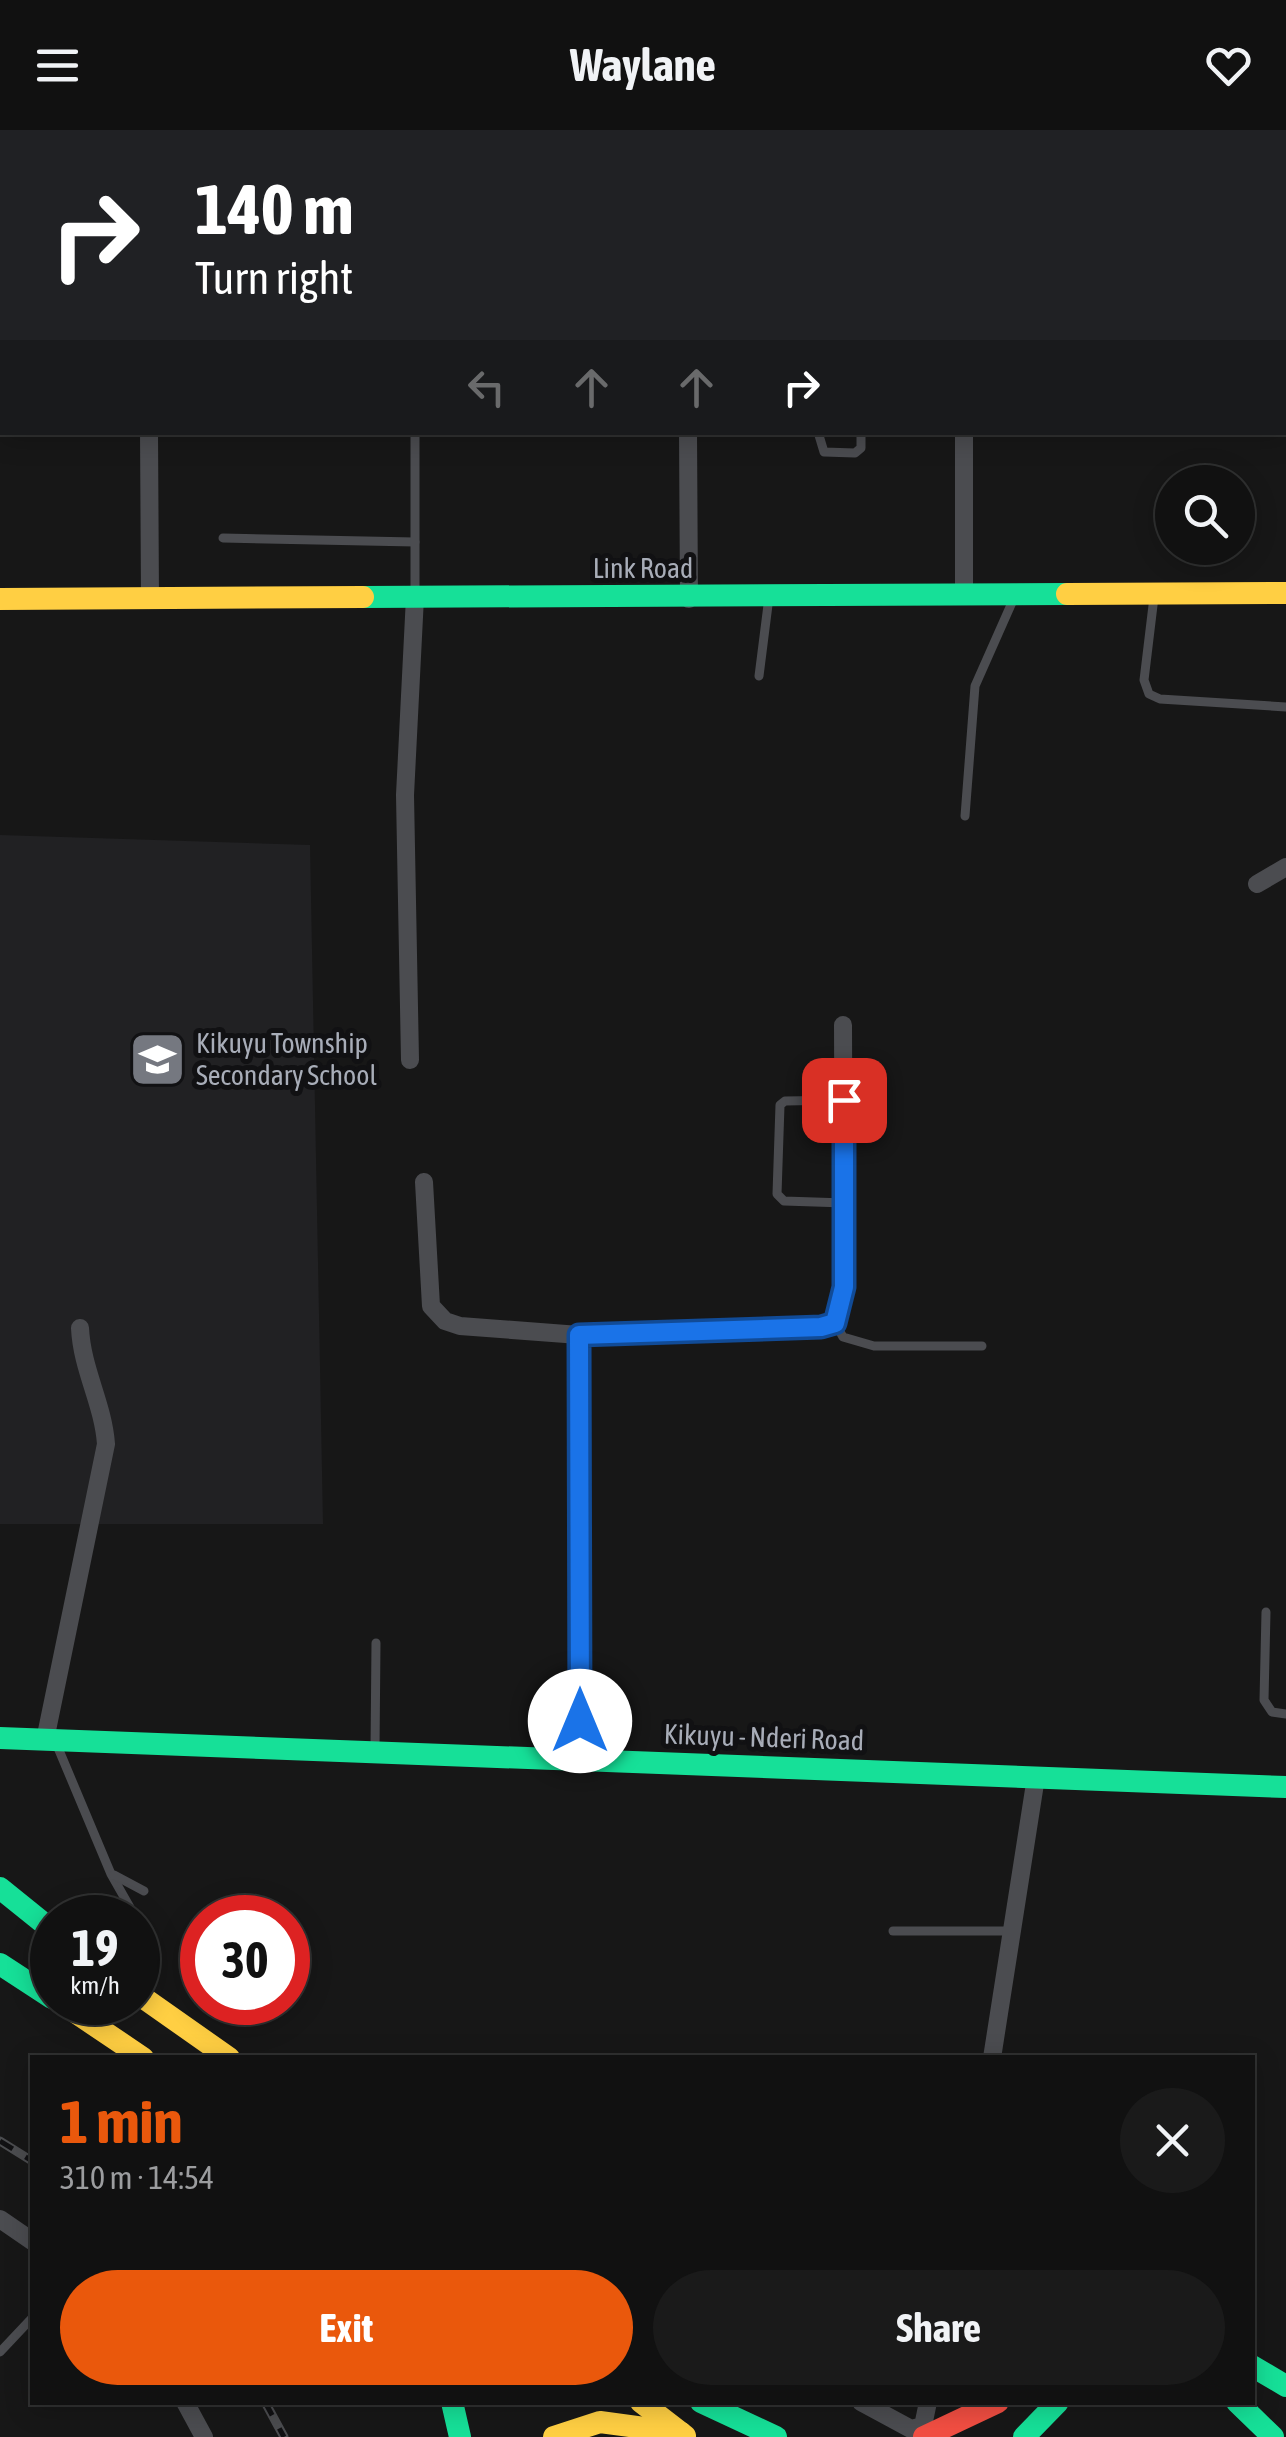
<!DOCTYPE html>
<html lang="en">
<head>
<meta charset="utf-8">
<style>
	body { margin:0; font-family:"Asap Condensed",sans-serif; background:#1a1a1a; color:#f1f3f6; height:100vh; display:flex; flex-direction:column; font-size:38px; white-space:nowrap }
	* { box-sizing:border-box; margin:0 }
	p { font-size:32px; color:#9c9d9f }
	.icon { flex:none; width:55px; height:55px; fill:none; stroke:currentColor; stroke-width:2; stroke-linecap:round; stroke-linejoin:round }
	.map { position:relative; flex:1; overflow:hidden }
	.drawer { position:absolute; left:30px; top:1925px; width:1225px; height:350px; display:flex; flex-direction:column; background:#111; border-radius:0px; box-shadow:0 5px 25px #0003,0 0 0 2px #303131 }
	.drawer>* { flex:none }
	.top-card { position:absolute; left:0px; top:0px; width:1288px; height:305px; box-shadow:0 5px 25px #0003,0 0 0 2px #303131; background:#202124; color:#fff; overflow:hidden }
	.controls { position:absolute; left:1155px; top:335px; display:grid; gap:20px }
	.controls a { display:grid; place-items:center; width:100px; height:100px; border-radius:50%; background:#111; box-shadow:0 5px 25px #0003,0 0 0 2px #303131; font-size:50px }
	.speed { position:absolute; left:30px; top:1765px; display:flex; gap:20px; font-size:50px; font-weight:700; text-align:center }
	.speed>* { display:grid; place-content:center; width:130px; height:130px; border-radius:50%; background:#111; box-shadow:0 5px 25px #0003,0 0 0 2px #303131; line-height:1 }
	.speed small { font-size:25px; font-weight:400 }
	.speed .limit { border:15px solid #d22; background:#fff; color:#111 }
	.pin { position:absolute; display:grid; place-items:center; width:85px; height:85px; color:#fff; margin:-42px; border-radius:20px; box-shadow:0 5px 15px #0006 }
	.me { position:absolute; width:110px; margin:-55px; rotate:0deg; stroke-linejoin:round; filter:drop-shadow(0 0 8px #0008) }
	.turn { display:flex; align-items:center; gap:35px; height:210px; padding:0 30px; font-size:45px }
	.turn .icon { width:130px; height:130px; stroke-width:2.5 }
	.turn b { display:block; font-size:70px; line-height:85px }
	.lanes { display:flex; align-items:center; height:95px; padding:0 30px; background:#0003; justify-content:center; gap:50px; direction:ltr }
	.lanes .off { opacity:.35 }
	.round { display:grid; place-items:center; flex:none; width:105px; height:105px; border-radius:52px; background:#1a1a1a }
	.headline { display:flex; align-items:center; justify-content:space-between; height:170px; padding:0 30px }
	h1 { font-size:60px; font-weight:700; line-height:75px; color:#ea580c }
	.primary-button { display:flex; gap:20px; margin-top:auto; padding:20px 30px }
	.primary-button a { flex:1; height:115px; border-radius:60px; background:#ea580c; color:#fff; font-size:40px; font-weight:700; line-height:115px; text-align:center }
	.primary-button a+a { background:#1a1a1a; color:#f1f3f6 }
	header { display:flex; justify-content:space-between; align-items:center; height:130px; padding:0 30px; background:#111; font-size:45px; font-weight:700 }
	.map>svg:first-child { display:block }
	.built { fill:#212123 }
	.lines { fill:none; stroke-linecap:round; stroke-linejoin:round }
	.lane { stroke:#4b4c50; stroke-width:9 }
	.street { stroke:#4b4c50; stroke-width:18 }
	.fast { stroke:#16e098; stroke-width:22 }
	.slow { stroke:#ffcf43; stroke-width:22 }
	.jam { stroke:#f24e42; stroke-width:22 }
	.rail-casing { stroke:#4b4c4f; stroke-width:9 }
	.rail { stroke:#111113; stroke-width:5; stroke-dasharray:15; stroke-linecap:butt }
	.route-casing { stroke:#114b97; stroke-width:25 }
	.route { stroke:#1a73e8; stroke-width:18 }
	.labels { text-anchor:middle; stroke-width:10; stroke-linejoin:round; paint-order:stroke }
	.street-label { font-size:28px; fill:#a8adb8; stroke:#111113 }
	.poi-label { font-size:28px; fill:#a8adb8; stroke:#111113; text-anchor:start }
</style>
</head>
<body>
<header><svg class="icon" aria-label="menu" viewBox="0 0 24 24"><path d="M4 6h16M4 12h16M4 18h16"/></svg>Waylane<svg class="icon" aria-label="heart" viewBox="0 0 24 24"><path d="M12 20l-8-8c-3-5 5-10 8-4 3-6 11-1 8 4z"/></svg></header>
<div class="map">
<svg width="1286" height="2307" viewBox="0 0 1286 2307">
	<rect width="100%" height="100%" fill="#171717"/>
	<polygon class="built" points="0,705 310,715 323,1394 0,1394"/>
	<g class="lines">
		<g class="lane">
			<polyline points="818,302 824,322 855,323 861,318 861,302"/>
			<polyline points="223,408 415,412"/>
			<polyline points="415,464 415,302"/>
			<polyline points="1154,467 1144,550 1149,564 1160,569 1286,577"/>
			<polyline points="759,546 769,467"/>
			<polyline points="965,686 975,556 1014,468"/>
			<polyline points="844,970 785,971 780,975 777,1064 784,1071 845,1073"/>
			<polyline points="835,1193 843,1207 874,1216 982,1216"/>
			<polyline points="1266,1482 1264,1570 1272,1582 1286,1584"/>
			<polyline points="56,1613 111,1744 136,1788"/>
			<polyline points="375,1619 376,1513"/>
			<polyline points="114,1745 144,1761"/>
			<polyline points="138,1791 144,1802"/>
			<polyline points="893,1801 1013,1801"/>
			<polyline points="0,2222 32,2188"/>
		</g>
		<g class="street">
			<polyline points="147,0 147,2"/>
			<polyline points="688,0 688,2"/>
			<polyline points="965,2 965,0"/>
			<polyline points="149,302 150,468"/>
			<polyline points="688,302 689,469"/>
			<polyline points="964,465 964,302"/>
			<polyline points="1257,754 1286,737"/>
			<polyline points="410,930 405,665 415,467"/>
			<polyline points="424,1052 431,1176 445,1191 460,1196 579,1205 821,1197 835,1193 844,1157 843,895"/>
			<polyline points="579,1205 581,1631"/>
			<path d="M45,1610L106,1314C103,1273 82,1240 80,1198"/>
			<polyline points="992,1928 1036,1647"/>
			<polyline points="0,2089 32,2111"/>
			<polyline points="185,2272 204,2307"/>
			<polyline points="861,2272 911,2299 923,2296 928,2272"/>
		</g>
		<g class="fast">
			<polyline points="363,467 1067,464"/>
			<polyline points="0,1608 1286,1657"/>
			<polyline points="0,1758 52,1800"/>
			<polyline points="0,1834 52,1868"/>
			<polyline points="1252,2236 1286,2256"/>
			<polyline points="452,2272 460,2307"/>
			<polyline points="701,2272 776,2307"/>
			<polyline points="1237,2272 1273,2307"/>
			<polyline points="1024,2307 1058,2272"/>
		</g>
		<g class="slow">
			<polyline points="1067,464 1286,463"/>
			<polyline points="0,469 363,467"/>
			<polyline points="138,1864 229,1928"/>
			<polyline points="60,1872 143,1928"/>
			<polyline points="641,2272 685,2306"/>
			<polyline points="554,2307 600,2292 681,2303"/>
		</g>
		<polyline class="jam" points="924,2307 998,2272"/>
		<defs>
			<g id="rail">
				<polyline points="0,2011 32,2031"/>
				<polyline points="265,2272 284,2307"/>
			</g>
		</defs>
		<use href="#rail" class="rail-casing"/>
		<use href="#rail" class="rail"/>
	</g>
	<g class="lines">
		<defs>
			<polyline id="route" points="580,1591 579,1205 821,1197 835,1193 844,1157 844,970"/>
		</defs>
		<use href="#route" class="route-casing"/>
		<use href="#route" class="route"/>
	</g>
	<defs>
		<symbol id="school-square" viewBox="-11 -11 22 22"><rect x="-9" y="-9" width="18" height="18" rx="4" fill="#757880" stroke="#111113"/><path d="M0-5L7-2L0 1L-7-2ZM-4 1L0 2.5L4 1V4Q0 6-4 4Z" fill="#fff"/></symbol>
	</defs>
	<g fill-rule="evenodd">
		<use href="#school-square" x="126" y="898" width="63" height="63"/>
	</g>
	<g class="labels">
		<g class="street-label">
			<text x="643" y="448">Link Road</text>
			<text transform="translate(764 1607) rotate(2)" y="10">Kikuyu - Nderi Road</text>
		</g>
		<g class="poi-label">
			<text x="196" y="923">Kikuyu Township<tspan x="196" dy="32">Secondary School</tspan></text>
		</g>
	</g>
</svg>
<div class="controls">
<a><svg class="icon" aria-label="search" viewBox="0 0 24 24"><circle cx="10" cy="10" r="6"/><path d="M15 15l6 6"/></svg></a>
</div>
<div class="speed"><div>19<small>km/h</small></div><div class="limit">30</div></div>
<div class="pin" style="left:844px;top:970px;background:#d93025"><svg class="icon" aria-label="arrive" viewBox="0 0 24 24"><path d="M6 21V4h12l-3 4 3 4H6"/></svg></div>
<svg class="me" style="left:580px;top:1591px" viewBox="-20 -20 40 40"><circle r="19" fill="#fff"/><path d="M0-13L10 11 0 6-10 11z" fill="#1a73e8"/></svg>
<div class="top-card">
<div class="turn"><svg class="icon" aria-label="right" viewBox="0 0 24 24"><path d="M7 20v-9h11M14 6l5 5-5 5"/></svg><div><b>140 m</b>Turn right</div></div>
<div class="lanes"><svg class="icon off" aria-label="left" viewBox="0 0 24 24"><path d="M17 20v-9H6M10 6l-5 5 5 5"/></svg><svg class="icon off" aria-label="ahead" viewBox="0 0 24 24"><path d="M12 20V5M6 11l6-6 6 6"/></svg><svg class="icon off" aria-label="ahead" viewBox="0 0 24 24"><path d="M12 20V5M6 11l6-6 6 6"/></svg><svg class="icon" aria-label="right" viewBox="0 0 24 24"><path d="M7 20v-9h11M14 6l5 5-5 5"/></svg></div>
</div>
<section class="drawer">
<div class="headline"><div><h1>1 min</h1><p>310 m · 14:54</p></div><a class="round"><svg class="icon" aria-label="close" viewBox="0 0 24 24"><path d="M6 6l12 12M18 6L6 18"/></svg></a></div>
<div class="primary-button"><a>Exit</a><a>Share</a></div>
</section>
</div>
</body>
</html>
